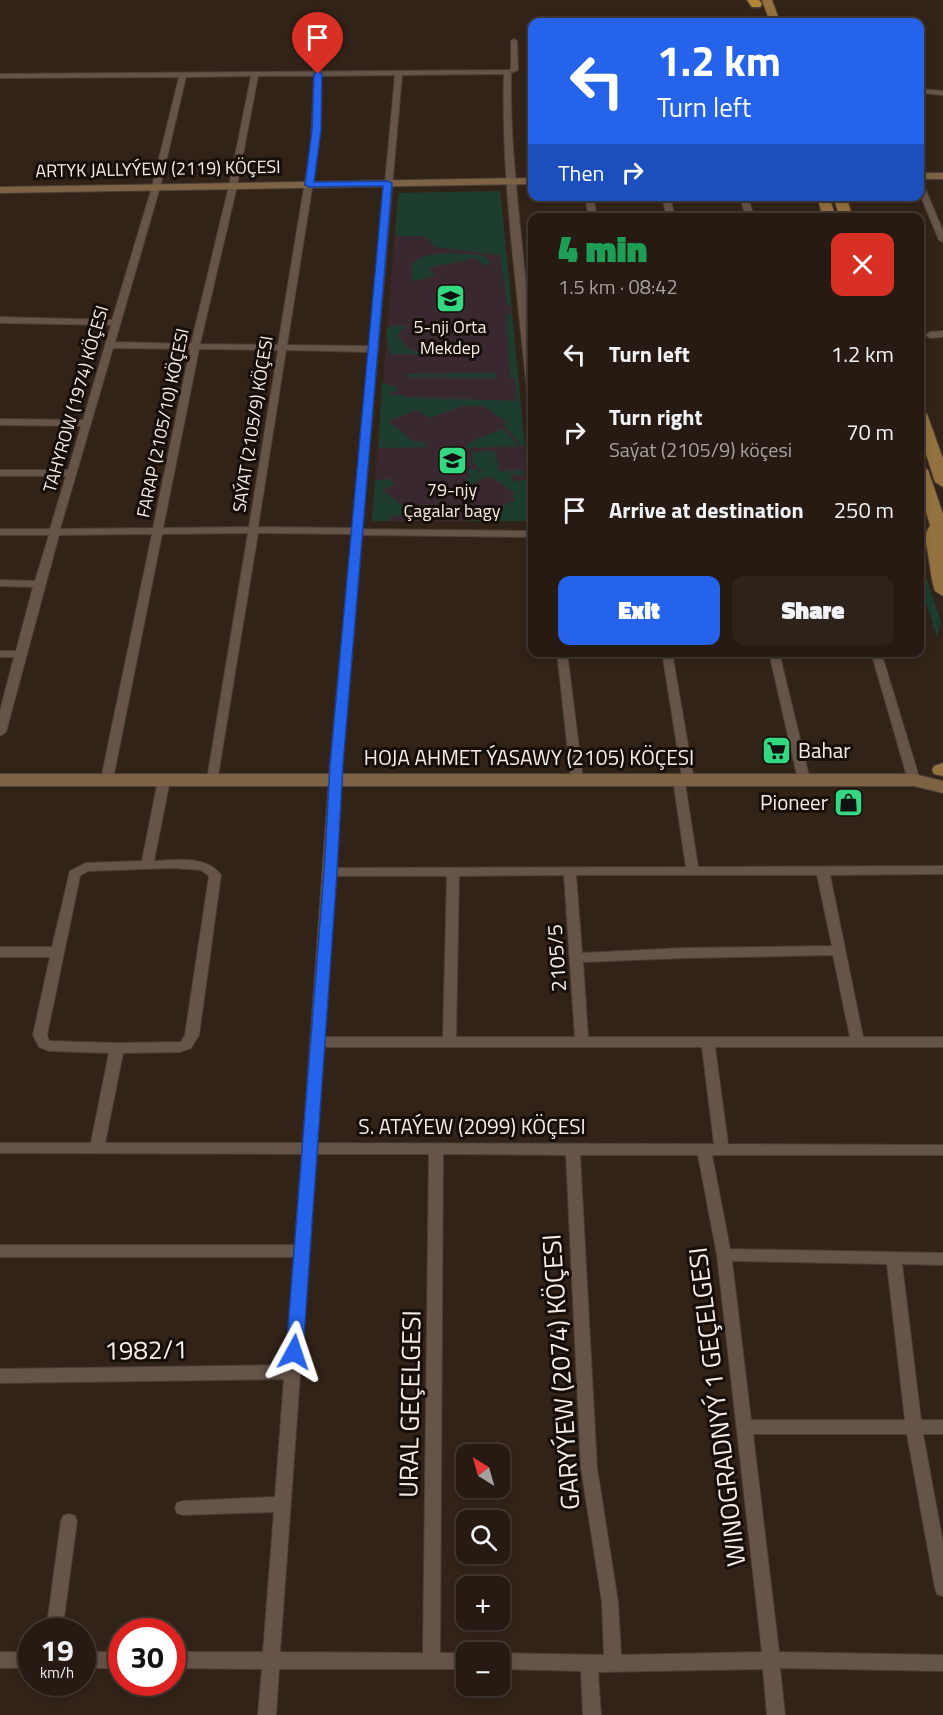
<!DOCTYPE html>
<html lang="en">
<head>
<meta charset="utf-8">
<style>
	body { margin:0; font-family:"Titillium Web",sans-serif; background:#2e231b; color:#f1f3f6; height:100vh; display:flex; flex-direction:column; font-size:22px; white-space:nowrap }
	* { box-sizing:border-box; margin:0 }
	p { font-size:20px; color:#a4a19f }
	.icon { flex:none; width:33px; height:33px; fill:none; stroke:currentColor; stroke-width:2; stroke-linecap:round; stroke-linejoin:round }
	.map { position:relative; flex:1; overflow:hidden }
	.details { position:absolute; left:528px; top:213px; width:396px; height:444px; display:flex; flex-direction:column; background:#261a12; border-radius:12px; box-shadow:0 3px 9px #0003,0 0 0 2px #423832 }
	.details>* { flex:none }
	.guide { position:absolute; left:528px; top:18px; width:396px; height:183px; border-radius:12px; box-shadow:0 3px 9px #0003,0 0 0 2px #423832; background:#2563eb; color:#fff; overflow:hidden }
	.needle { width:39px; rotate:323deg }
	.controls { position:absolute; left:456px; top:1444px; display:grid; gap:12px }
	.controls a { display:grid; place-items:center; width:54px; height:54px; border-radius:12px; background:#261a12; box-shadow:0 3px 9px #0003,0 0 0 2px #423832; font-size:30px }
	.speed { position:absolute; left:18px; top:1618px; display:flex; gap:12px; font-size:30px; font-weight:700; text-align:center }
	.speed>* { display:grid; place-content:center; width:78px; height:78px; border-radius:50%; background:#261a12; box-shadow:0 3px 9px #0003,0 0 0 2px #423832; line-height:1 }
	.speed small { font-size:15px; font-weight:400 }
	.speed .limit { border:9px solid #d22; background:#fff; color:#111 }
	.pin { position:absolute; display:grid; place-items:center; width:51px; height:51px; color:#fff; margin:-62px -26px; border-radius:50% 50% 50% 0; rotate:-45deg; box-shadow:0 0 6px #0007 }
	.pin .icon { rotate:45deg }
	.me { position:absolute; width:66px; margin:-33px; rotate:5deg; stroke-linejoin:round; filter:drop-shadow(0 0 4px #0008) }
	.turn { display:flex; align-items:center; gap:21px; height:126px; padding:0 30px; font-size:27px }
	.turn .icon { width:78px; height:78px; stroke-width:2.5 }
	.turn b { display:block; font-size:42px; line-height:51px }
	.then { display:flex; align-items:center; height:57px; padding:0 30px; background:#0003; gap:12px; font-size:22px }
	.round { display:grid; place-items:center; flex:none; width:63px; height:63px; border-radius:12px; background:#2e231b }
	.overview { display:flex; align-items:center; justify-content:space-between; height:102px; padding:0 30px }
	h1 { font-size:36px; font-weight:800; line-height:45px; color:#1e9e55 }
	.action { display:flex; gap:12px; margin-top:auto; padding:12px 30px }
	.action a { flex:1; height:69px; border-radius:12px; background:#2563eb; color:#fff; font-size:24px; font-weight:800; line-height:69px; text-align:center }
	.action a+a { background:#2e231b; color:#f1f3f6 }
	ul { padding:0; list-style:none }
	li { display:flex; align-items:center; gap:18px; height:78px; padding:0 30px }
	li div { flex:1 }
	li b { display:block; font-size:22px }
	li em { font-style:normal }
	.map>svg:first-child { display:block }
	.education { fill:#3a2830 }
	.green { fill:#1d3e2f }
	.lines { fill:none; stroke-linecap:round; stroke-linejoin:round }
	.street-casing { stroke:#4b3e36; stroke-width:2 }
	.secondary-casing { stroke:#4b3e36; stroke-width:2 }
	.primary-casing { stroke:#4b3e36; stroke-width:2 }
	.highway-casing { stroke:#4b3e36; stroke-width:3 }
	.street { fill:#665449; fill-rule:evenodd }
	.secondary { fill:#7d6344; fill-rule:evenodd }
	.primary { fill:#94723f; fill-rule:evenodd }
	.highway { fill:#b38638; fill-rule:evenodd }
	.route { fill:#2563eb; stroke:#184099; stroke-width:1.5 }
	.labels { text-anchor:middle; stroke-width:6; stroke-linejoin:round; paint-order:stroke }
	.far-street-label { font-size:18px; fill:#f8ede6; stroke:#150e09 }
	.far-poi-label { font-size:18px; fill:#f8ede6; stroke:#150e09 }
	.poi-label { font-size:21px; fill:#f8ede6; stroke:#150e09; text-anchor:start }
	.street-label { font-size:21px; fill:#f8ede6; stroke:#150e09 }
	.near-street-label { font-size:26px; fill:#f8ede6; stroke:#150e09 }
</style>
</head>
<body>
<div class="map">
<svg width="943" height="1715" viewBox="0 0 943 1715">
	<rect width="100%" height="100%" fill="#322318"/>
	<polygon class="education" points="500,191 532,521 372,521 398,193"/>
	<g class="green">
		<polygon points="500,191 512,308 507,303 500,255 435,247 429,239 423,236 395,236 398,193"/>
		<path d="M451,253L483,255L491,264L484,265L475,258L429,268L435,276L412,281L411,266C420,254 436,254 451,253Z"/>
		<polygon points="506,314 512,314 525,446 522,446 503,424 507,422 483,406 463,406 429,418 417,410 388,421 416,443 422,441 429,447 378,448 382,383 397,387 396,392 391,392 391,395 403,395 403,397 517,401 515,379 510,378"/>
		<path d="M407,325L397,335C412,353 409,353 433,350L434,354H391L386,336L387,327Z"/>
		<polygon points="496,373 495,378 407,377 407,374"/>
		<polygon points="503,429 519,446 465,448 468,443"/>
		<polygon points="495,451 499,471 523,470 524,475 511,475 512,482 529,479 532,521 460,521 483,519 489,512 516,500 511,496 515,493 489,476 471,484 465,479 471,477 467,470 477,469 480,472 477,474 482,472 473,462 472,452"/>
		<polygon points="390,479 395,484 382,490 412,513 419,510 423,514 391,516 390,521 372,521 375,480"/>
		<polygon points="920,547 923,549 926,577 941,622 937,637 920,584"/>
	</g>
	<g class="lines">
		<defs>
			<g id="street">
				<path d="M514,39L517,41L518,70L511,73C509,181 532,286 532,394L527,391C517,286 501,180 504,74L402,75L362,529L532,531V537L362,535L342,765L336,868L686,867L673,780L675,777H682L662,652H672L694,780L692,783H685L698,867L943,866V874L830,875L863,1037H943V1047H715L728,1144L943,1145V1155H712L730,1249L943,1253V1265L902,1264L921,1420H943V1434H923L943,1543V1596L937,1594L935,1588L907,1434H753L779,1652L943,1655V1671L780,1668L785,1715H767L763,1669L598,1672L601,1715H583L581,1671L500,1669V1653L604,1655L602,1602L581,1468L566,1155L443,1154L440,1653H467L466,1669H279L276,1715H258L262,1669L172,1668V1652H263L274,1512L183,1515L177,1513L175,1508L177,1503L183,1501L275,1497L284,1379L0,1383V1369L286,1365L294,1257H0V1245H295L302,1154L0,1153V1143H91L109,1053L49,1051L39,1047L33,1035L50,957H0V947H52L70,871L86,863L142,861L158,780L164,776L168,777L170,780L154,861C175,860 207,855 221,875L199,1035L191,1048L180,1052L123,1053L105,1143H303L330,765L352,534L258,533L217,782L213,783L207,779L248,533L162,534L113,779L107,783L101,779L152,534L59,535L6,732L0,736V711L14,657H0V651H16L33,587L0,586V580L35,581L49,535H0V529H50L66,476H0V470H68L81,426L0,425V419L83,420L111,325L0,323V317L112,320L152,187L179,77L0,78V74L508,70L511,69V41ZM395,75L370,346L287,345L319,145L321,76ZM251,76L229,186L191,344L115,342L160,187L186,77ZM258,76H314L311,145L278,345L200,344L237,186ZM113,348L190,349L153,528L60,529ZM199,349L278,350L249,527L163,528ZM286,350L369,352L353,528L258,527ZM174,868L201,870L209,876L185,1035L181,1042L117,1043L49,1041L47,1035L80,876L88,871ZM564,875L575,1037H456L459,876ZM576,875H817L832,946L684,948L582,953ZM336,876H447L443,1037H324ZM833,955L850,1037H588L583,962L684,958ZM324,1047H702L714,1144L317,1143ZM316,1154H429L423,1653L280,1652ZM580,1155H698L717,1255L762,1652L621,1655L618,1602L597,1468ZM732,1261L887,1264L905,1420H751Z"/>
				<polygon points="920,89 943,91 943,95 920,93"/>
				<polygon points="920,184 924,186 943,231 943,242 939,240 920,194"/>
				<polygon points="585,196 593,196 597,218 589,218"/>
				<polygon points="662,196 670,196 675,218 667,218"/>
				<polygon points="740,196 748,196 754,218 746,218"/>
				<polygon points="943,331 943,337 930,338 926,335 930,332"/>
				<polygon points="557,652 567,652 583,780 577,784 571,780"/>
				<polygon points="769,652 779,652 810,780 808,783 804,784 798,780"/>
				<polygon points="871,652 881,652 920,780 918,783 914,784 908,780"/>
				<polygon points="69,1514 75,1516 77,1521 62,1632 46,1632 61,1521 63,1516"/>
				<rect x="0" y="1652" width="32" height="16"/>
				<rect x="82" y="1652" width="40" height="16"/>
			</g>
			<g id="secondary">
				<rect x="920" y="173" width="23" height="6"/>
				<polygon points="532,178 532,184 0,193 0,187"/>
				<polygon points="0,774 914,774 943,781 943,793 914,786 0,786"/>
			</g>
			<g id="primary">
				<polygon points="762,0 772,0 780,22 770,22"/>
				<polygon points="817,196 829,196 836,218 823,218"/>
				<polygon points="833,196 846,196 853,218 840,218"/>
				<polygon points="920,410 927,414 943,459 943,487 935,482 920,435"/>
				<path d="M920,465L928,470L943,514V596L935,591C929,573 930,555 924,537L930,525L920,492Z"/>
				<polygon points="943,763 943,776 934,774 932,770 934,766"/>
			</g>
			<polygon id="highway" points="747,0 759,0 762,4 760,7 752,7"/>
		</defs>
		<use href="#street" class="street-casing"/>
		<use href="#secondary" class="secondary-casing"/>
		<use href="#primary" class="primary-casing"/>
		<use href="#highway" class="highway-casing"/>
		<use href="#street" class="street"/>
		<use href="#secondary" class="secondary"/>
		<use href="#primary" class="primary"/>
		<use href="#highway" class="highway"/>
	</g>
	<polygon class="route" points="318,71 322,74 321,130 314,182 388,181 392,183 343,765 337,872 303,1352 300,1357 294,1359 288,1357 286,1352 324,872 330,765 383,186 309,187 305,185 312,130 314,74"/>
	<defs>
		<symbol id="school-square" viewBox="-11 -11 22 22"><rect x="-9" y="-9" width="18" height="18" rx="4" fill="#34d881" stroke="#150e09"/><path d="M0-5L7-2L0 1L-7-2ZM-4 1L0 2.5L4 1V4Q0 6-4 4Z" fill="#111"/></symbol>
		<symbol id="supermarket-square" viewBox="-11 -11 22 22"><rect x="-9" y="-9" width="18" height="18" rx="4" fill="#34d881" stroke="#150e09"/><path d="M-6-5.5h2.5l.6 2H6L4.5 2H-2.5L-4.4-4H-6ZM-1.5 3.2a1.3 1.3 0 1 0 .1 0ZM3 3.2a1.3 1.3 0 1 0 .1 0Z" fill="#111"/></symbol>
		<symbol id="shop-square" viewBox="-11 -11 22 22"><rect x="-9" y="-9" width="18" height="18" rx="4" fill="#34d881" stroke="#150e09"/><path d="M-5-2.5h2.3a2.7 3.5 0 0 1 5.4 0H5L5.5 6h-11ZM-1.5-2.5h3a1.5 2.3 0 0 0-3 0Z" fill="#111"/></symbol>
	</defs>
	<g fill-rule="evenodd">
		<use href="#school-square" x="434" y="282" width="33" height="33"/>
		<use href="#school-square" x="436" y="444" width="33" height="33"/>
		<use href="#supermarket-square" x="760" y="734" width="33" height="33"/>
		<use href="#shop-square" x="832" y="786" width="33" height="33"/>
	</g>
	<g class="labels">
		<g class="far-street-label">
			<text transform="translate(158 169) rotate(-1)" y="6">ARTYK JALLYÝEW (2119) KÖÇESI</text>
			<text transform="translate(76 399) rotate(-74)" y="6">TAHYROW (1974) KÖÇESI</text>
			<text transform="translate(163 423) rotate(-78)" y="6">FARAP (2105/10) KÖÇESI</text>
			<text transform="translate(253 424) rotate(-81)" y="6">SAÝAT (2105/9) KÖÇESI</text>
		</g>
		<g class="far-poi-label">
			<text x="450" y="333">5-nji Orta<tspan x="450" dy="21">Mekdep</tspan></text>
			<text x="452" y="496">79-njy<tspan x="452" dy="21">Çagalar bagy</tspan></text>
		</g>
		<g class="poi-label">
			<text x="798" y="758">Bahar</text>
			<text x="828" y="810" text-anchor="end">Pioneer</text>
		</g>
		<g class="street-label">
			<text x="529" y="765">HOJA AHMET ÝASAWY (2105) KÖÇESI</text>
			<text transform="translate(557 958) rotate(-94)" y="7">2105/5</text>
			<text x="472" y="1134">S. ATAÝEW (2099) KÖÇESI</text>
		</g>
		<g class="near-street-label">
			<text transform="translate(146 1350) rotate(-1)" y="9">1982/1</text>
			<text transform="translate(561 1372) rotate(-94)" y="9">GARYÝEW (2074) KÖÇESI</text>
			<text transform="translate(410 1404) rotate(-89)" y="9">URAL GEÇELGESI</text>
			<text transform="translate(717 1407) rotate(-97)" y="9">WINOGRADNYÝ 1 GEÇELGESI</text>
		</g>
	</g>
</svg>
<div class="controls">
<a><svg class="needle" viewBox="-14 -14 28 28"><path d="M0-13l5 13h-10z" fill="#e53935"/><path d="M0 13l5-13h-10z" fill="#a4a19f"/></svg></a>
<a><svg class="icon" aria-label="search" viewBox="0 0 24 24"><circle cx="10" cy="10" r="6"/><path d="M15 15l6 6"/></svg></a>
<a>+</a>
<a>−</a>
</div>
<div class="speed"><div>19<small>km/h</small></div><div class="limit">30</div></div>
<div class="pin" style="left:318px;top:74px;background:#d93025"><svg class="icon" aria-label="arrive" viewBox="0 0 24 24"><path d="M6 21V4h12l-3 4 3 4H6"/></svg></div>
<svg class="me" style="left:294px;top:1352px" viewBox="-20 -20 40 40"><path d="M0-17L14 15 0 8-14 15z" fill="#2563eb" stroke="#fff" stroke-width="4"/></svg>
<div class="guide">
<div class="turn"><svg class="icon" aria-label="left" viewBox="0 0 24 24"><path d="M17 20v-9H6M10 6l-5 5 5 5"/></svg><div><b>1.2 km</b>Turn left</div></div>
<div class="then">Then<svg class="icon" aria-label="right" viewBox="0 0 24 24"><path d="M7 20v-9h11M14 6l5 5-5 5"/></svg></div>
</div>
<section class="details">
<div class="overview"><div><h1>4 min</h1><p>1.5 km · 08:42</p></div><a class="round" style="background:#d93025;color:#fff"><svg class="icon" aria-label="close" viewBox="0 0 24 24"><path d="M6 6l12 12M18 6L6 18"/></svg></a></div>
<ul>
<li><svg class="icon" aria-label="left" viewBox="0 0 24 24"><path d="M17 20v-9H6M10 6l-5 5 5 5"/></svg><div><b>Turn left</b></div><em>1.2 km</em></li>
<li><svg class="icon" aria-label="right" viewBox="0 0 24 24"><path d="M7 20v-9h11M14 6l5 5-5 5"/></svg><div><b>Turn right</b><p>Saýat (2105/9) köçesi</p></div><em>70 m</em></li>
<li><svg class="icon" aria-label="arrive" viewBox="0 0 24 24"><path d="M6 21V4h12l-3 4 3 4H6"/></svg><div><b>Arrive at destination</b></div><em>250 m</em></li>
</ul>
<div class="action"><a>Exit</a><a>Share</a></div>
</section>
</div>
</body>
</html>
